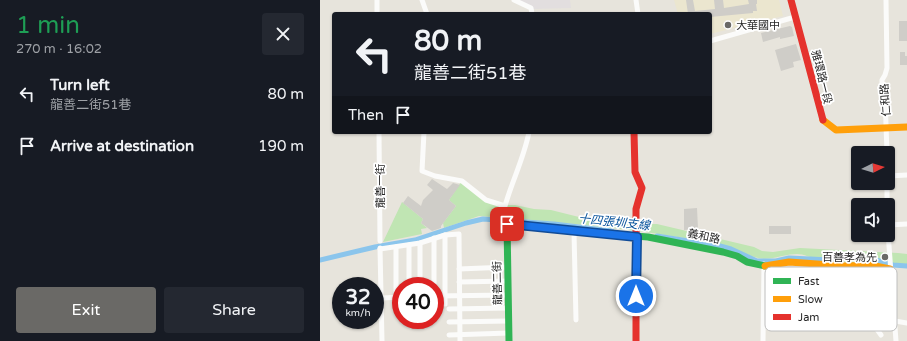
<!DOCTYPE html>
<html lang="en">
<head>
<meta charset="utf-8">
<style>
	body { margin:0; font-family:"Varela Round","Noto Sans TC",sans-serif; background:#242831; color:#f1f3f6; height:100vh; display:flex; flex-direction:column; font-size:15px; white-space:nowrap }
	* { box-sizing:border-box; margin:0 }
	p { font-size:13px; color:#9ea1a6 }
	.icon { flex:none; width:22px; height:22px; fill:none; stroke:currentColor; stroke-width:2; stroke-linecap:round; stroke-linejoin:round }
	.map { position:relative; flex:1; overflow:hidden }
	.panel { display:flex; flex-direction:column; background:#171b24; width:320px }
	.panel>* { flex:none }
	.banner { position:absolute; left:12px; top:12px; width:380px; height:122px; border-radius:4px; box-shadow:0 1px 3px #0004; background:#171b24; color:#f1f3f6; overflow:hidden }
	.needle { width:26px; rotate:85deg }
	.fabs { position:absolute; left:531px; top:146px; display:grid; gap:8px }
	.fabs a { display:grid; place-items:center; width:44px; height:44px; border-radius:4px; background:#171b24; box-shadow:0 1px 3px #0004; font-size:20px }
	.speed { position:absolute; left:12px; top:277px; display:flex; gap:8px; font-size:20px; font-weight:700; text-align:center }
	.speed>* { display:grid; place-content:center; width:52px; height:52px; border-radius:50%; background:#171b24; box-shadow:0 1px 3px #0004; line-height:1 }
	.speed small { font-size:10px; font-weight:400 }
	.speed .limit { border:6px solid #d22; background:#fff; color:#111 }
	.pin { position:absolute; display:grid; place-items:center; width:34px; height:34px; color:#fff; margin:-17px; border-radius:8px; box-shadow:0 2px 6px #0006 }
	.me { position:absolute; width:44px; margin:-22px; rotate:0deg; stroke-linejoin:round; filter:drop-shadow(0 0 3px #0008) }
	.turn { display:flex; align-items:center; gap:14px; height:84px; padding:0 16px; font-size:18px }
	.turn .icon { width:52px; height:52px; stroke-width:2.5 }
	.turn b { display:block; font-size:28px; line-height:34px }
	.then { display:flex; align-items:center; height:38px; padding:0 16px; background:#0003; gap:8px; font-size:15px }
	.round { display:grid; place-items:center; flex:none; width:42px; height:42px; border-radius:4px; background:#242831 }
	.overview { display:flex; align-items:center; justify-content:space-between; height:68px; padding:0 16px }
	h1 { font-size:24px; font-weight:600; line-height:30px; color:#1e9e55 }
	.primary-button { display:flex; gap:8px; margin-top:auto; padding:8px 16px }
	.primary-button a { flex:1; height:46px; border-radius:4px; background:#6a6966; color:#fff; font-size:16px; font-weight:600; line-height:46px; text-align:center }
	.primary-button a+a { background:#242831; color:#f1f3f6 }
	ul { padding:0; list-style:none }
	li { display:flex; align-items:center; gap:12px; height:52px; padding:0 16px }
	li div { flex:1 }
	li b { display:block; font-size:15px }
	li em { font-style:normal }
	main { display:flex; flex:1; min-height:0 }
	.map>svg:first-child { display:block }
	.industrial { fill:#e2dedf }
	.education { fill:#ebe6cf }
	.green { fill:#c0e5b3 }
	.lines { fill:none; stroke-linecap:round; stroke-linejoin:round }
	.canal { stroke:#8bc5ec; stroke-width:5 }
	.building { fill:#cfcdc8 }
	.street { stroke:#fbfbfa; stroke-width:5 }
	.fast { stroke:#30b455; stroke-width:7 }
	.slow { stroke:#ff9f0a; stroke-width:7 }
	.jam { stroke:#e5322d; stroke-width:7 }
	.route-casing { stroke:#114b97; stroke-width:10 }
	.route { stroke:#1a73e8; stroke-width:7 }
	.poi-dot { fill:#6a6966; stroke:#fff; stroke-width:1.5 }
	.labels { text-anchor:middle; stroke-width:3.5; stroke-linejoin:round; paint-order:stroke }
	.poi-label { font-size:11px; fill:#272727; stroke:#fff; text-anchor:start }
	.street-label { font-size:11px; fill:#272727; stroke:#fff }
	.water-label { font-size:12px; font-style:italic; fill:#07529b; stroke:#fff }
	.key { fill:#fff; stroke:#bebebe; stroke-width:1 }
	.key-label { font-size:11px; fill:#272727 }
</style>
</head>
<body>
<main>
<section class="panel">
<div class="overview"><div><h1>1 min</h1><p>270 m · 16:02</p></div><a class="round"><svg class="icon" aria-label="close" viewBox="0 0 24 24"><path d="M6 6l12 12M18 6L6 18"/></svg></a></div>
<ul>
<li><svg class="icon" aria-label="left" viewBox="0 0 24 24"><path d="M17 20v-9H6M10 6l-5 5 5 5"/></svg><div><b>Turn left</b><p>龍善二街51巷</p></div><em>80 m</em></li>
<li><svg class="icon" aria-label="arrive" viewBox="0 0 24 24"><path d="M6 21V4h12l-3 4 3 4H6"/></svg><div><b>Arrive at destination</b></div><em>190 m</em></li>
</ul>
<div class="primary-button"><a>Exit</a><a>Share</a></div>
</section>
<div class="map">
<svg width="587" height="341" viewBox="0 0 587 341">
	<rect width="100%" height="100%" fill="#e7e4dc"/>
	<polygon class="industrial" points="199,0 250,0 251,8 213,9"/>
	<polygon class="education" points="354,0 459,0 463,16 390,34 390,14 358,14"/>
	<g class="green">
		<polygon points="141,182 165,201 184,207 185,218 159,216 124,228 123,223 136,206 129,200"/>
		<polygon points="82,202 103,219 101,223 107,228 101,229 102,234 63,242"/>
		<path d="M186,205H195L214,209L231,210L275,221L302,224H337L434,247L442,251L453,252L480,248L578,253L587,254V265L572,264L569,268L522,262L498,261V259C491,258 484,254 477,254C464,254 451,261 438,258C426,255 416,248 404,245C332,231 260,224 187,218Z"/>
	</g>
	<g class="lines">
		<g class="canal">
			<polyline points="337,236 400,246 411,249 437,261 456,261 469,258 511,260 534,257 556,260 573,265 587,266"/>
			<polyline points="0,260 55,247 95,240 146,223 163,219 234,224 292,231"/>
		</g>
	</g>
	<g class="building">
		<polygon points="366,0 373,0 375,11 395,9 394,0 403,0 404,8 429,4 428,0 437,0 437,4 436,4 437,11 433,11 433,13 390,17 390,14 368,14"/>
		<rect x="579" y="21" width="8" height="20"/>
		<polygon points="470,26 472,27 474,36 460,39 460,37 443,42 441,33"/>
		<polygon points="476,44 481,60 473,62 474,67 461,71 455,50"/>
		<polygon points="580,52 585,52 585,56 587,56 587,65 580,65"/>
		<polygon points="112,179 127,189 133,183 140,185 129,200 136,206 121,226 121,228 112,231 101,223 103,219 83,203 88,196 101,206 103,200 113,190 107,185"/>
		<polygon points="377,208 378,229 364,230 364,209"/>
		<rect x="449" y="226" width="22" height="8"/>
	</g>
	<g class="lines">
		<g class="street">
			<polyline points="57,0 57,14"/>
			<polyline points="102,0 107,14"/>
			<polyline points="194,0 211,8 212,14"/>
			<polyline points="316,0 318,14"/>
			<polyline points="566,0 567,68 565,75 562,80 562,85 565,96 567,153"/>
			<polyline points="390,41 475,17"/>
			<polyline points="59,132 60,241"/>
			<path d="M104,132L102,171L115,176L142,181L166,200L185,206C192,181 204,158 209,132"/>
			<polyline points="568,176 587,175"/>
			<polyline points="567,183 567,205"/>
			<polyline points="568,225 587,224"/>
			<polyline points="254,232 256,320"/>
			<polyline points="568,232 576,341"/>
			<polyline points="125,235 125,304"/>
			<polyline points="114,238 114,286"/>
			<polyline points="100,243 100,286"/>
			<polyline points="89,245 89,286"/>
			<polyline points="60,248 62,341"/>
			<polyline points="60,249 100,243 125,235 139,234 140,341"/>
			<polyline points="139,269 188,267"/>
			<polyline points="139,282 188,281"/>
			<polyline points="115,296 188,295"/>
			<polyline points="62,298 81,297"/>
			<polyline points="76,305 76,247"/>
			<polyline points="129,309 188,308"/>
			<polyline points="575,321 587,323"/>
			<polyline points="129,322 188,321"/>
			<polyline points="129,335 189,333"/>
			<polyline points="561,335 556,328 561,318 574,309"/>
			<polyline points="443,341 444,264"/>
		</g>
		<polyline class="fast" points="189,341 187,224 250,231 328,237 403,252 417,256 427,262 445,266"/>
		<g class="slow">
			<polyline points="503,120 516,130 587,127"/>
			<polyline points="445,266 469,262 525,266 550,265 570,269"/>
		</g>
		<g class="jam">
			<polyline points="471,0 503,120"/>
			<polyline points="314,132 315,172 322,188 316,209 316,341"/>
		</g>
	</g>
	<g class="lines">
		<defs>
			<polyline id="route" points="187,224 317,237 316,296"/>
		</defs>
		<use href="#route" class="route-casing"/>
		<use href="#route" class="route"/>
	</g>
	<g class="poi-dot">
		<circle cx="408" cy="25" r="4"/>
		<circle cx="565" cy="257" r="4"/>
	</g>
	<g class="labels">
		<g class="poi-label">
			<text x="416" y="29">大華國中</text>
			<text x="557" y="261" text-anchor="end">百善孝為先</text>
		</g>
		<g class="street-label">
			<text transform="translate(502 77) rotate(76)" y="4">雅環路一段</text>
			<text transform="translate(565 100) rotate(-94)" y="4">仁和路</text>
			<text transform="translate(60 186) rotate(-90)" y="4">龍善一街</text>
			<text transform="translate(384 236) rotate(12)" y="4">義和路</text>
			<text transform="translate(177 283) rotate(-91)" y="4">龍善二街</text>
		</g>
		<g class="water-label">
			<text transform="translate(294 222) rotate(6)" y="4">十四張圳支線</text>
		</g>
	</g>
	<rect x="445" y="267" width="132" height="64" rx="6" class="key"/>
	<rect x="453" y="278" width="18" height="6" fill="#30b455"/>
	<rect x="453" y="296" width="18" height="6" fill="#ff9f0a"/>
	<rect x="453" y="314" width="18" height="6" fill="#e5322d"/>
	<g class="key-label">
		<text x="478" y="285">Fast</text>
		<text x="478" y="303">Slow</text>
		<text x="478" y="321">Jam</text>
	</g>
</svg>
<div class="fabs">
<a><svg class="needle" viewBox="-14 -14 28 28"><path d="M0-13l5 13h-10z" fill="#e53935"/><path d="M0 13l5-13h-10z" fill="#9ea1a6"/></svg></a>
<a><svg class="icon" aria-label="sound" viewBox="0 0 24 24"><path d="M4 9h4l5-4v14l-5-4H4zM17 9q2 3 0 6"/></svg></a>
</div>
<div class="speed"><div>32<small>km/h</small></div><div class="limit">40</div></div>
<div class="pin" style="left:187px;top:224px;background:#d93025"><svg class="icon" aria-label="arrive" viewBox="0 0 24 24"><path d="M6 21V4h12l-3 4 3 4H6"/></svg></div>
<svg class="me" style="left:316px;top:296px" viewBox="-20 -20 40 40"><circle r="17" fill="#1a73e8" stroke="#fff" stroke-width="3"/><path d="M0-11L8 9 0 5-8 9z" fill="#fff"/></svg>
<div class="banner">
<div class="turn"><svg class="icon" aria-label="left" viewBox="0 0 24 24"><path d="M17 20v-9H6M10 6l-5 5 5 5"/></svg><div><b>80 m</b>龍善二街51巷</div></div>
<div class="then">Then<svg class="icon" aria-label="arrive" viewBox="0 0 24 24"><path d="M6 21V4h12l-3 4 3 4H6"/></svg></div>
</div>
</div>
</main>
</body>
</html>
